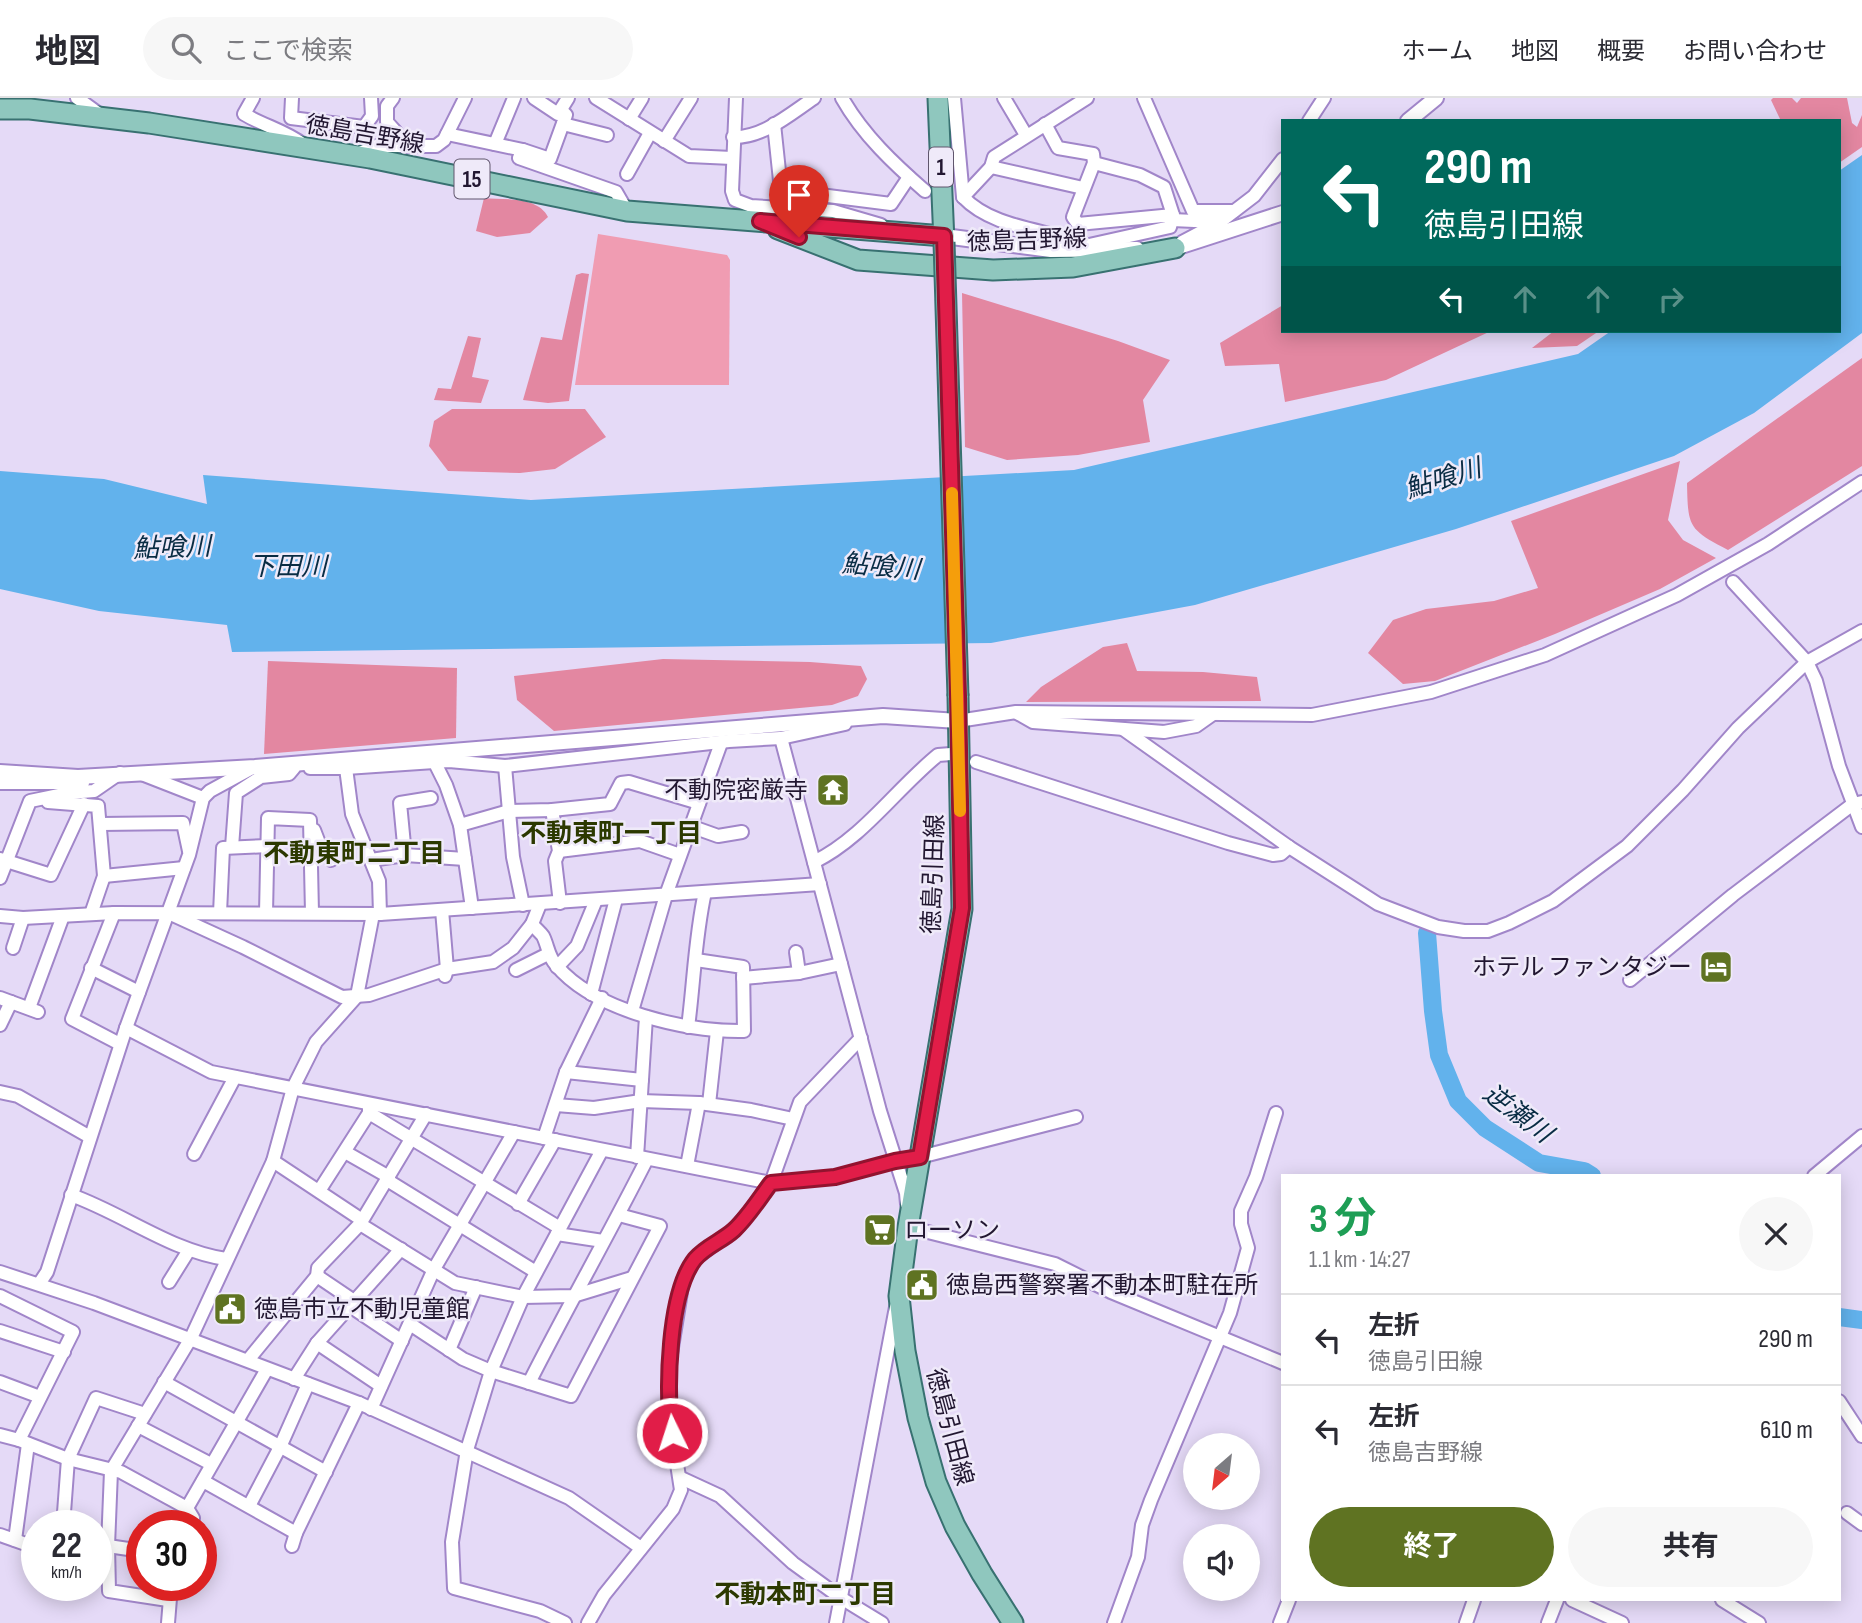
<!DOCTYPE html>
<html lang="ja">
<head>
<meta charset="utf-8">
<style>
	body { margin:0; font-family:"Sofia Sans Condensed","Noto Sans JP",sans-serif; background:#f7f7f7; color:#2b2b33; height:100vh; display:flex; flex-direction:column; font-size:26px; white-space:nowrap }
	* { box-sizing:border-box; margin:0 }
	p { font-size:23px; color:#7c7c81 }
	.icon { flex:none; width:38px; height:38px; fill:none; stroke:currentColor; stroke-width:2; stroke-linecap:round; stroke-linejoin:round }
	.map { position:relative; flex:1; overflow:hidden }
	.details { position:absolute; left:1281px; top:1076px; width:560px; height:427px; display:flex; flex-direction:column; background:#fff; border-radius:0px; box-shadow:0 4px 18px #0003 }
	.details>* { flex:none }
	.banner { position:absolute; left:1281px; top:21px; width:560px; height:214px; border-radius:0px; box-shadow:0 4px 18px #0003; background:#00695c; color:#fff; overflow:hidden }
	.needle { width:46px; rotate:208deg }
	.fabs { position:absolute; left:1183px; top:1335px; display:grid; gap:14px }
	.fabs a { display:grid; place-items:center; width:77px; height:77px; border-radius:50%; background:#fff; box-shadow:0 4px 18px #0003; font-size:35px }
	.speed { position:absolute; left:21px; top:1412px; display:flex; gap:14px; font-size:35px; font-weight:700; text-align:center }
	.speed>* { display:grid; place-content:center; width:91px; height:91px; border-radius:50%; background:#fff; box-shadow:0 4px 18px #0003; line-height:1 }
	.speed small { font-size:18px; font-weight:400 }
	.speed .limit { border:10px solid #d22; background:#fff; color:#111 }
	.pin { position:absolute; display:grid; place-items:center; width:60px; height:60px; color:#fff; margin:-72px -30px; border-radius:50% 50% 50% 0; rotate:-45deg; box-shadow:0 0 7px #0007 }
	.pin .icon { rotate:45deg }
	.me { position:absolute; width:77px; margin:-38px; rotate:356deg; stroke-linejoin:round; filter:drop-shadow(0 0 5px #0008) }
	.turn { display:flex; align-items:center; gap:24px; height:147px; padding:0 28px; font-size:32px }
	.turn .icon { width:91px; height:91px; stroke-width:2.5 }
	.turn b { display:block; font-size:49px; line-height:60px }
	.lanes { display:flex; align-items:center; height:66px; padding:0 28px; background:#0003; justify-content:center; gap:35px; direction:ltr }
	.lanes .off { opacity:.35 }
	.round { display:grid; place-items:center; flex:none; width:74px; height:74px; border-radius:37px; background:#f7f7f7 }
	.headline { display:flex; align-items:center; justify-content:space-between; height:119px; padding:0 28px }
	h1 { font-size:42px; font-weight:700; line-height:52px; color:#1e9e55 }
	.primary-button { display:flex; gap:14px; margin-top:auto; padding:14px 28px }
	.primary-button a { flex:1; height:80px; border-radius:42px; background:#5f7322; color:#fff; font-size:28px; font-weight:700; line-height:80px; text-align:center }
	.primary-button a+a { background:#f7f7f7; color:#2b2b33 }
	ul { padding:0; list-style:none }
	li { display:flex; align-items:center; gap:21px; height:91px; padding:0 28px; border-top:2px solid #e1e1e2 }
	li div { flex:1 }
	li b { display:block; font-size:26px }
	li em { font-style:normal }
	header { display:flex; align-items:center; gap:42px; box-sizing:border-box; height:98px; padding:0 35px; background:#fff; border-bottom:2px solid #e1e1e2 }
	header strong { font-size:33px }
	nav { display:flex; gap:38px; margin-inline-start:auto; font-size:24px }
	.search { width:490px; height:63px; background:#f7f7f7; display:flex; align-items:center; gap:18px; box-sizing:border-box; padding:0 24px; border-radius:38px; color:#7c7c81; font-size:26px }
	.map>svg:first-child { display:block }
	.green { fill:#f09cb2 }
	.forest { fill:#e387a1 }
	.water { fill:#62b2ec }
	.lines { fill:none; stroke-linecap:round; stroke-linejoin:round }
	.river { stroke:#62b2ec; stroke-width:18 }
	.minor-casing { stroke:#a186c9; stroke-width:16 }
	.tertiary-casing { stroke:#a186c9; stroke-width:18 }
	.primary-casing { stroke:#387171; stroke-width:23 }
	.minor { stroke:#fff; stroke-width:12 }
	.tertiary { stroke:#fff; stroke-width:14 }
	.primary { stroke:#8fc7be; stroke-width:19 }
	.primary-bridge-casing { stroke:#387171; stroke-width:23; stroke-linecap:butt }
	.primary-bridge { stroke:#8fc7be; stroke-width:19 }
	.route-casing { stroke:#92132f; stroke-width:18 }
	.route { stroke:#e11d48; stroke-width:12 }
	.slow { stroke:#f59e0b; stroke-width:12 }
	.labels { text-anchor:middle; stroke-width:5; stroke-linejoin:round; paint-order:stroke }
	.shield { fill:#efeaf9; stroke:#60566d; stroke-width:2 }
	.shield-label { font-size:23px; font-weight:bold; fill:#221731 }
	.street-label { font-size:24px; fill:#221731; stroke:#efeaf9 }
	.poi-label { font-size:24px; fill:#221731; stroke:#efeaf9; text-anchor:start }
	.water-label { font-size:26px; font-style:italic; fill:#092c44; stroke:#efeaf9 }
	.neighbourhood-label { font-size:26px; font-weight:bold; fill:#2c3900; stroke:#efeaf9 }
</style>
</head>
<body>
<header>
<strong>地図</strong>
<div class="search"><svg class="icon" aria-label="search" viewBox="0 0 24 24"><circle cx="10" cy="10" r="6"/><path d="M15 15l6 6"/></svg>ここで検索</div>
<nav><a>ホーム</a><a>地図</a><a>概要</a><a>お問い合わせ</a></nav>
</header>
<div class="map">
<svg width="1862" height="1525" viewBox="0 0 1862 1525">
	<rect width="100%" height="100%" fill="#e5daf7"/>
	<polygon class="green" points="598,136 727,157 730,162 729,287 575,287"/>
	<g class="forest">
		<polygon points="1773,0 1792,0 1797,5 1801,0 1847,0 1852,25 1857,29 1862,17 1862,49 1839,65 1839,23 1781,23 1771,2"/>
		<path d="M484,100C504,102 538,98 548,119L530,135L497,139L476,133Z"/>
		<polygon points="582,175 589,176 569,303 548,305 523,302 541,239 562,242 576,177"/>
		<polygon points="962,195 1118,243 1170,262 1143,302 1150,344 1078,357 1007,362 965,349"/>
		<polygon points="1283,207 1283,233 1491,233 1386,282 1285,304 1279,266 1225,268 1220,245"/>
		<polygon points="1554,233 1599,233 1577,248 1532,250"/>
		<polygon points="468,238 481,240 472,279 489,282 481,305 434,302 438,290 451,291"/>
		<path d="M1862,260V368L1728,452C1688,431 1688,429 1687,385Z"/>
		<polygon points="452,311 585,311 606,339 555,371 520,375 448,373 429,348 434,323"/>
		<polygon points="1680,363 1668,422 1683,442 1716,460 1660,491 1555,536 1435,583 1403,586 1368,555 1393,522 1426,511 1494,503 1538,490 1511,423"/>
		<polygon points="1127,545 1137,573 1203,574 1257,579 1261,603 1026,604 1041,589 1103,549"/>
		<polygon points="663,561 810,564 861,568 867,581 858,598 832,607 554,633 517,602 514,578"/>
		<polygon points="268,563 457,570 456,640 264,656"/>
	</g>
	<polygon class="water" points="1862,57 1862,235 1754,315 1674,358 1456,431 1195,507 991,545 232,554 227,527 99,513 0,491 0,373 104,381 207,406 203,377 531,402 1074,372 1578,256 1611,233 1839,233 1839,73"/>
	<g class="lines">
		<g class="river">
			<polyline points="1427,835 1433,913 1439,957 1458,1003 1485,1030 1539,1065 1584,1073 1592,1078"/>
			<polyline points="1839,1219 1862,1222"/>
		</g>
		<defs>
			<g id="minor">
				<polyline points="77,0 102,18"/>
				<path d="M253,0L244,16C264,28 286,33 304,47"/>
				<polyline points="292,0 291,20 364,29 372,18 371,0"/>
				<polyline points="393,0 387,8 387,24 396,34"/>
				<polyline points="534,0 558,16 568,0"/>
				<polyline points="596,0 689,58 732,60"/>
				<polyline points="736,0 732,93 735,102 751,108 833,113 881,127"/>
				<path d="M842,0C863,37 894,66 925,93"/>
				<path d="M954,0L963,99C995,133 1054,131 1094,150"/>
				<polyline points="1004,0 1026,37"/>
				<polyline points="1144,0 1193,113 1234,113"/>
				<polyline points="629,21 642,0"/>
				<polyline points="1309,23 1324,0"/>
				<polyline points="563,26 607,37"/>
				<polyline points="774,26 781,92 891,106 909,79"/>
				<polyline points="1045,26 1058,50 1093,56 1094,65 1073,119 1078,126 1173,117 1170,129 1089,147"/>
				<polyline points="447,36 523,52 519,60 616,94 627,113"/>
				<path d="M733,39C763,40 790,16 814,0"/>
				<polyline points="664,43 691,0"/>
				<polyline points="495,46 514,0"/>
				<polyline points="523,52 550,61 566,17 561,12"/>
				<polyline points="355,57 376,48 436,48 444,42 465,0"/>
				<polyline points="1094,65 1140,77 1164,89 1173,117"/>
				<polyline points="991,69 1083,90"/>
				<polyline points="627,76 650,35"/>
				<polyline points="963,99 991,69 994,59 1087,0"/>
				<polyline points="1172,122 1217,124"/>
				<polyline points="1182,144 1220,124 1254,98 1283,61"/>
				<polyline points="1733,484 1807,564 1816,583 1839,668 1862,729"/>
				<polyline points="1017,615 1033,624 1164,634 1196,628 1213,616"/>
				<polyline points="958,623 1016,614 1312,617 1431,594 1545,557 1677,497 1768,446 1862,384"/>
				<polyline points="1123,631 1289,749 1378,806 1438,829 1464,833 1488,833 1509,825 1553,803 1627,748 1683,692 1738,630 1807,564 1862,533"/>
				<polyline points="781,640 880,1013 906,1095 907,1106"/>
				<polyline points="976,664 1228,745 1273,757 1281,756 1289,749"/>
				<polyline points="435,665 446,687 460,727 472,810"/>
				<polyline points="505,668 513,759 523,807"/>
				<polyline points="310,670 346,670 449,663 505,668 729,643 781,640 845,626"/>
				<polyline points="346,670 352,716 379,783 380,816"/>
				<polyline points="139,675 203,700"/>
				<polyline points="0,685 83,685"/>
				<polyline points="48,704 98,708 104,778 91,816"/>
				<polyline points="552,712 559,753 555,763 560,805"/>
				<polyline points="101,726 183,725 189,753"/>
				<polyline points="460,727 509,713 552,712 610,706 621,685 629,684 699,705"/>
				<polyline points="690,728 718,738 742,734"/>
				<polyline points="314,732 319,745 331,762"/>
				<polyline points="232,749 236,695 261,679 289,676 294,670"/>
				<polyline points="559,753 640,743 680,757"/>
				<polyline points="405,757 400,705 431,700"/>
				<polyline points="0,761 51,777 84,706"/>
				<polyline points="371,762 405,757 465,761"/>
				<path d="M814,764C863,740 896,691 938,657L951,656"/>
				<polyline points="104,778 184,770"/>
				<polyline points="0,780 30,703 69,695 94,693 120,675"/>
				<polyline points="442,812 447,871 445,878"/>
				<polyline points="114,815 72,921 120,946"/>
				<polyline points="220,815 223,750 268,748"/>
				<polyline points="266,815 268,720 310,722 312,815"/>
				<polyline points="173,817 243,849 342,899 369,897 447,871 493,864 513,850 532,826 540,806"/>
				<polyline points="0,818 23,820 114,815 380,816 820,786"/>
				<path d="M532,826C535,830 540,834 543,838C548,848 548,858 556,867C594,913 687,934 744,933L743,869L696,862"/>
				<polyline points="13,850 23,820"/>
				<polyline points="796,854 799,875"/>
				<polyline points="557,869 577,848 596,802"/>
				<polyline points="91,870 139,894"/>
				<polyline points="516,872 548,856"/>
				<polyline points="743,880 799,875 841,866"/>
				<polyline points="1630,882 1733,797 1853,706 1862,704"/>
				<polyline points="591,896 616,801"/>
				<polyline points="0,900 38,914"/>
				<polyline points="29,910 63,818"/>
				<polyline points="632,913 666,797 721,645"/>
				<polyline points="0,927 11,904"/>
				<path d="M688,929C694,884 695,838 705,794"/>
				<polyline points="126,930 211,974 771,1085 835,1079 895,1063 920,1059 1076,1019"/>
				<polyline points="566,974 642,982"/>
				<polyline points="0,994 18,998 90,1039"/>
				<polyline points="709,1006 717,933"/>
				<polyline points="556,1007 594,1010 641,1003 699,1005 751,1012 793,1021"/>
				<polyline points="369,1015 560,1130"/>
				<polyline points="544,1040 566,974 602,900"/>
				<polyline points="345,1054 389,1079"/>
				<polyline points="194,1056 235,979"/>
				<polyline points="637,1059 646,919"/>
				<polyline points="273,1063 362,1122"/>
				<polyline points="687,1068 699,1005"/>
				<polyline points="1814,1078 1862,1038"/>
				<polyline points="387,1082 536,1174"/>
				<polyline points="319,1093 369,1015 369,1010"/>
				<path d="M71,1097C124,1116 171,1153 226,1161"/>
				<polyline points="518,1106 555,1042"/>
				<polyline points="908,1124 908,1129 1055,1166 1111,1194 1283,1265"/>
				<polyline points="360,1126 455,1185 523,1199 573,1198 632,1180"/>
				<polyline points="557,1136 603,1143"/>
				<polyline points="0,1174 94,1205 359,1305 569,1400 641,1450"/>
				<polyline points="317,1178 354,1203"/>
				<polyline points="169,1184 189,1152"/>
				<polyline points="39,1186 47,1174 126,930 189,757 203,700 210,693 254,669"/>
				<polyline points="0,1198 73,1234 19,1342"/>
				<polyline points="350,1208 402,1243"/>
				<polyline points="410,1226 463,1261 491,1273 571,1298 660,1128 619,1117"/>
				<polyline points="0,1233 64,1254"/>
				<polyline points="317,1245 381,1288"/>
				<polyline points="449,1252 476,1189"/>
				<polyline points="248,1262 317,1178 318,1170 360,1126 426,1016"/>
				<polyline points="294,1281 317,1245 401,1151"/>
				<polyline points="0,1284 40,1299"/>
				<polyline points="164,1284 326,1374"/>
				<path d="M529,1285C567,1210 609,1136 647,1061"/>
				<polyline points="1839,1303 1862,1338"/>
				<polyline points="371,1311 434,1171 514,1034"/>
				<polyline points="138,1328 211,1366"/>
				<polyline points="0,1337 19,1342 68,1361 121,1374 187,1410 193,1420 189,1428"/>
				<polyline points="681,1380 720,1398 793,1465 841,1500 882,1525"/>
				<polyline points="203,1383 296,1435"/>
				<polyline points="249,1408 280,1349 308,1286"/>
				<polyline points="187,1410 267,1271"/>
				<polyline points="1847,1415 1862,1426"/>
				<polyline points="63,1428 68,1361 96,1300 145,1316"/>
				<polyline points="0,1437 37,1450"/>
				<polyline points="15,1442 28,1346"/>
				<polyline points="108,1448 142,1453"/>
				<polyline points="292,1448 296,1435 359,1305"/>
				<polyline points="168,1502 109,1493 108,1448 111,1373 191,1240 273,1063 293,990 316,944 357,898 373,816"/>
				<polyline points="1572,1502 1622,1525"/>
				<polyline points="1722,1502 1759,1525"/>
				<polyline points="168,1525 171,1488"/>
				<polyline points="565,1525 540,1513 454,1490 452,1444 467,1352 491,1273 523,1199 602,1052"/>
				<polyline points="588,1525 604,1497 673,1411 681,1392 669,1314 670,1262 682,1188 686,1175 696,1160 734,1132 750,1113 771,1085 800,1004 861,940"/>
				<polyline points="836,1525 896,1209"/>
				<polyline points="1114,1525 1138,1459 1142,1427 1151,1402 1230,1215 1248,1150 1241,1126 1241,1113 1256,1079 1276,1015"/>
				<polyline points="1280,1525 1289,1502"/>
				<polyline points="1466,1525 1474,1502"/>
				<polyline points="1548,1525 1557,1502"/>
			</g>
			<g id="tertiary">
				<polyline points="1408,23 1436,0"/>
				<polyline points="944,138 1051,152 1137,151"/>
				<polyline points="1167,150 1175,150 1283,115"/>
				<polyline points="0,674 78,679 255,669 883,618 958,623"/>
			</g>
			<g id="primary">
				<polyline points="938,0 944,144"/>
				<polyline points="0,11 30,11 149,25 370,60 627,113 944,138"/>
				<polyline points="778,131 858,162 993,172 1073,169 1175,150"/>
				<polyline points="958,598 962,811 908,1129 899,1198 905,1253 918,1320 936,1384 955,1428 982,1476 1013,1525"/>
			</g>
		</defs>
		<use href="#minor" class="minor-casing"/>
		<use href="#tertiary" class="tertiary-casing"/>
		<use href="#primary" class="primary-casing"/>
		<use href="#minor" class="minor"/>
		<use href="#tertiary" class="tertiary"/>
		<use href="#primary" class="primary"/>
		<defs>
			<polyline id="primary-bridge" points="944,144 958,598"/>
		</defs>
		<use href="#primary-bridge" class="primary-bridge-casing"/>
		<use href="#primary-bridge" class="primary-bridge"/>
	</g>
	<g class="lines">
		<defs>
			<path id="route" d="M672,1335C666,1292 668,1195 695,1161C706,1148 722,1143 734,1132C748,1119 759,1101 771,1085L835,1079L895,1063L920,1059L962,810L958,598L944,138L760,123L799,139"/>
		</defs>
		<use href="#route" class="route-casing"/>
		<use href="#route" class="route"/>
		<polyline class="slow" points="952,395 960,713"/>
	</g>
	<defs>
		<symbol id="temple-square" viewBox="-11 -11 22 22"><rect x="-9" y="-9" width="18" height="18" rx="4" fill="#5f7322" stroke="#efeaf9"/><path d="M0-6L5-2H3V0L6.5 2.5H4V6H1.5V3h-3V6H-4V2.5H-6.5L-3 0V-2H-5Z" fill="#fff"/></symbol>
		<symbol id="hotel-square" viewBox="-11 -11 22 22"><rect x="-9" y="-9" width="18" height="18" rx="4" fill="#5f7322" stroke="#efeaf9"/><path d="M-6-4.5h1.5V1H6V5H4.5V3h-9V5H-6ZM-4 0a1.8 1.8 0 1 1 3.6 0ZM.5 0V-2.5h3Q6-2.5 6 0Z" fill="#fff"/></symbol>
		<symbol id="supermarket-square" viewBox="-11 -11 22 22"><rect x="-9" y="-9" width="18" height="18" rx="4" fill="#5f7322" stroke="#efeaf9"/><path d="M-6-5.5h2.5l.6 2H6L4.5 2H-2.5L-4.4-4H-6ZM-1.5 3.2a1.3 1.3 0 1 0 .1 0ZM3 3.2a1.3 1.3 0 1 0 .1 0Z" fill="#fff"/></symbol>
		<symbol id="civic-square" viewBox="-11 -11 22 22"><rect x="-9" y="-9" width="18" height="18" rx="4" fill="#5f7322" stroke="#efeaf9"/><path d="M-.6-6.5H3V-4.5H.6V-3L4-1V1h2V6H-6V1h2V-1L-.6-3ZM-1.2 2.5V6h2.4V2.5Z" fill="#fff"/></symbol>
	</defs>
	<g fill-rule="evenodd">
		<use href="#temple-square" x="814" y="673" width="38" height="38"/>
		<use href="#hotel-square" x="1697" y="850" width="38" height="38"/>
		<use href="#supermarket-square" x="861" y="1113" width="38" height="38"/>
		<use href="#civic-square" x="903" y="1168" width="38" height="38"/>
		<use href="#civic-square" x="211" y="1192" width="38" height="38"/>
	</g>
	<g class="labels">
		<g class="shield">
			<rect x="929" y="49.5" width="24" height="39" rx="5"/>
			<rect x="454.5" y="61.5" width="35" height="39" rx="5"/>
		</g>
		<g class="shield-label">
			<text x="941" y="77">1</text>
			<text x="472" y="89">15</text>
		</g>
		<g class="street-label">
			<text transform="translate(365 36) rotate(10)" y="8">徳島吉野線</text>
			<text transform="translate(1027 142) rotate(-2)" y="8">徳島吉野線</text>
			<text transform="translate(933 776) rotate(-88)" y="8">徳島引田線</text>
			<text transform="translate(950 1329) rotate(75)" y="8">徳島引田線</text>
		</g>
		<g class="poi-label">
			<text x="808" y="700" text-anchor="end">不動院密厳寺</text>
			<text x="1692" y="877" text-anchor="end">ホテル ファンタジー</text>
			<text x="904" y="1140">ローソン</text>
			<text x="946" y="1195">徳島西警察署不動本町駐在所</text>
			<text x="254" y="1219">徳島市立不動児童館</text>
		</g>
		<g class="water-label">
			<text transform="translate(1443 380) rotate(-17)" y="9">鮎喰川</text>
			<text transform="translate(172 449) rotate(-2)" y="9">鮎喰川</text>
			<text x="288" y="477">下田川</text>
			<text transform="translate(881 468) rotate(5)" y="9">鮎喰川</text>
			<text transform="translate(1518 1015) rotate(37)" y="9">逆瀬川</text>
		</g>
		<g class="neighbourhood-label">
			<text x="611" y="744">不動東町一丁目</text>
			<text x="354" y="764">不動東町二丁目</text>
			<text x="805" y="1505">不動本町二丁目</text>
		</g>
	</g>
</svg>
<div class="fabs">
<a><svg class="needle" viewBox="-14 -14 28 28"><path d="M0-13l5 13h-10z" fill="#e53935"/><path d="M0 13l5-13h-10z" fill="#7c7c81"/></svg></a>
<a><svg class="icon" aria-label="sound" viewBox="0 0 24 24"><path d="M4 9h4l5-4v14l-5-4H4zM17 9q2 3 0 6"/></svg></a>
</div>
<div class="speed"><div>22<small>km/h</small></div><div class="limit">30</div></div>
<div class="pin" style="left:799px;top:139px;background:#d93025"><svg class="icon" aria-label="arrive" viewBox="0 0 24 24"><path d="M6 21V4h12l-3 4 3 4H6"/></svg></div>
<svg class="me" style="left:672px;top:1335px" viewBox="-20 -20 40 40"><circle r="17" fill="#e11d48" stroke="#fff" stroke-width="3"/><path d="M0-11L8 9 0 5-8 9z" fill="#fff"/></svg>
<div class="banner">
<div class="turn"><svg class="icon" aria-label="left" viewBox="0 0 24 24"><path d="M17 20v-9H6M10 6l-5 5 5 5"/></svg><div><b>290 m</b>徳島引田線</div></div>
<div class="lanes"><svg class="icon" aria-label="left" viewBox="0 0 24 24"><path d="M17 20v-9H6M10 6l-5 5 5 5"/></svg><svg class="icon off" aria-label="ahead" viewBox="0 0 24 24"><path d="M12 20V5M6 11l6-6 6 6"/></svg><svg class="icon off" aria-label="ahead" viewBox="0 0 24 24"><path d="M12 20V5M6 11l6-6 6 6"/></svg><svg class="icon off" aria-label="right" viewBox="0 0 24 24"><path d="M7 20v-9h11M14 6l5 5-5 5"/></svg></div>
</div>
<section class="details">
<div class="headline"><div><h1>3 分</h1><p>1.1 km · 14:27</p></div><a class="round"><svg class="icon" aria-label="close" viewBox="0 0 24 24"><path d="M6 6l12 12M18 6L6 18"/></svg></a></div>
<ul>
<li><svg class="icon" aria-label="left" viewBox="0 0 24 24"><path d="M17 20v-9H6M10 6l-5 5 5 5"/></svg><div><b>左折</b><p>徳島引田線</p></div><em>290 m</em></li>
<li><svg class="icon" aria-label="left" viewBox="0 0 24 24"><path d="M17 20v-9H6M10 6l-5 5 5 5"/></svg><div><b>左折</b><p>徳島吉野線</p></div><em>610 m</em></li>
</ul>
<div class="primary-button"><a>終了</a><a>共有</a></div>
</section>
</div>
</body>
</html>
